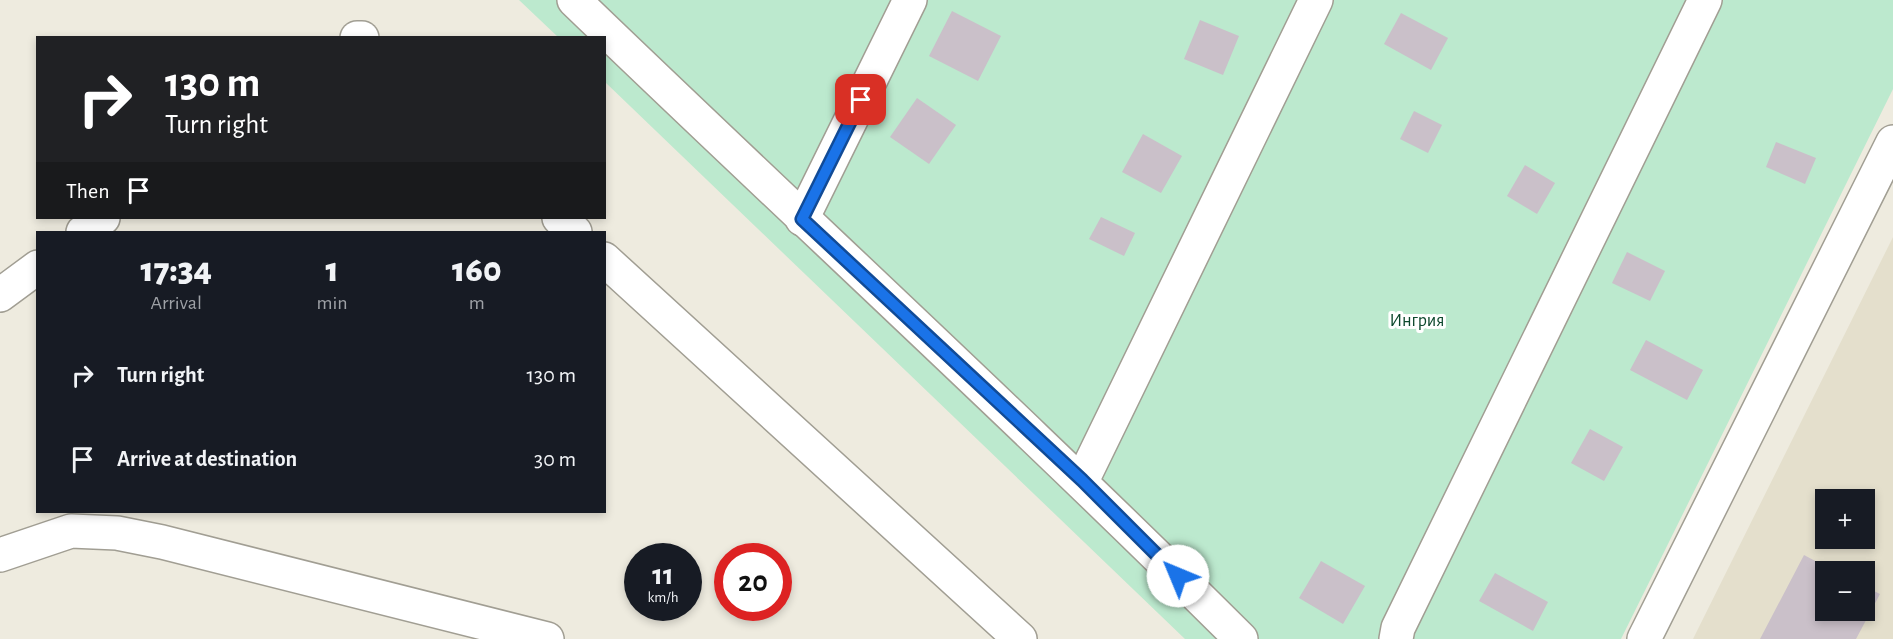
<!DOCTYPE html>
<html lang="en">
<head>
<meta charset="utf-8">
<style>
	body { margin:0; font-family:"Alegreya Sans",sans-serif; background:#20242c; color:#f1f3f6; height:100vh; display:flex; flex-direction:column; font-size:22px; white-space:nowrap }
	* { box-sizing:border-box; margin:0 }
	p { font-size:20px; color:#9ea1a6 }
	.icon { flex:none; width:33px; height:33px; fill:none; stroke:currentColor; stroke-width:2; stroke-linecap:round; stroke-linejoin:round }
	.map { position:relative; flex:1; overflow:hidden }
	.panel { position:absolute; left:36px; top:231px; width:570px; height:282px; display:flex; flex-direction:column; background:#171b24; border-radius:0px; box-shadow:0 3px 9px #0003 }
	.panel>* { flex:none }
	.top-card { position:absolute; left:36px; top:36px; width:570px; height:183px; border-radius:0px; box-shadow:0 3px 9px #0003; background:#202124; color:#fff; overflow:hidden }
	.buttons { position:absolute; left:1815px; top:489px; display:grid; gap:12px }
	.buttons a { display:grid; place-items:center; width:60px; height:60px; border-radius:0px; background:#171b24; box-shadow:0 3px 9px #0003; font-size:30px }
	.speed { position:absolute; left:624px; top:543px; display:flex; gap:12px; font-size:30px; font-weight:700; text-align:center }
	.speed>* { display:grid; place-content:center; width:78px; height:78px; border-radius:50%; background:#171b24; box-shadow:0 3px 9px #0003; line-height:1 }
	.speed small { font-size:15px; font-weight:400 }
	.speed .limit { border:9px solid #d22; background:#fff; color:#111 }
	.pin { position:absolute; display:grid; place-items:center; width:51px; height:51px; color:#fff; margin:-26px; border-radius:12px; box-shadow:0 3px 9px #0006 }
	.me { position:absolute; width:66px; margin:-33px; rotate:315deg; stroke-linejoin:round; filter:drop-shadow(0 0 4px #0008) }
	.turn { display:flex; align-items:center; gap:21px; height:126px; padding:0 30px; font-size:27px }
	.turn .icon { width:78px; height:78px; stroke-width:2.5 }
	.turn b { display:block; font-size:42px; line-height:51px }
	.then { display:flex; align-items:center; height:57px; padding:0 30px; background:#0003; gap:12px; font-size:22px }
	.eta { display:flex; justify-content:space-evenly; align-items:center; height:102px; text-align:center }
	.eta b { font-size:36px; font-weight:800; line-height:42px }
	ul { padding:0; list-style:none }
	li { display:flex; align-items:center; gap:18px; height:84px; padding:0 30px }
	li div { flex:1 }
	li b { display:block; font-size:22px }
	li em { font-style:normal }
	.map>svg:first-child { display:block }
	.built { fill:#e4dfcc; fill-rule:evenodd }
	.green { fill:#bce9ce }
	.building { fill:#cac0c9 }
	.lines { fill:none; stroke-linecap:round; stroke-linejoin:round }
	.minor-casing { stroke:#a19e93; stroke-width:36 }
	.minor { stroke:#fff; stroke-width:33 }
	.route-casing { stroke:#114b97; stroke-width:15 }
	.route { stroke:#1a73e8; stroke-width:10 }
	.labels { text-anchor:middle; stroke-width:6; stroke-linejoin:round; paint-order:stroke }
	.park-label { font-size:18px; fill:#0c472c; stroke:#fff }
</style>
</head>
<body>
<div class="map">
<svg width="1893" height="639" viewBox="0 0 1893 639">
	<rect width="100%" height="100%" fill="#eeebdf"/>
	<path class="built" d="M1893,237V639H1693ZM1826,500H1864V538H1826ZM1826,572H1864V610H1826Z"/>
	<polygon class="green" points="519,0 1893,0 1893,89 1621,639 1185,639 605,82 604,38 558,37"/>
	<g class="building">
		<polygon points="952,11 1001,36 978,81 929,56"/>
		<polygon points="1401,13 1448,38 1431,70 1384,44"/>
		<polygon points="1200,20 1239,36 1223,75 1184,59"/>
		<polygon points="917,98 956,125 929,164 890,137"/>
		<polygon points="1414,111 1442,125 1428,153 1400,139"/>
		<polygon points="1143,134 1182,156 1161,193 1122,172"/>
		<polygon points="1776,142 1816,158 1805,184 1766,167"/>
		<polygon points="1525,165 1555,183 1537,214 1507,196"/>
		<polygon points="1101,217 1135,233 1124,256 1089,239"/>
		<polygon points="1627,252 1665,271 1650,301 1612,283"/>
		<polygon points="1646,340 1703,370 1687,400 1630,370"/>
		<polygon points="1590,429 1623,447 1604,481 1571,463"/>
		<polygon points="1804,555 1836,572 1826,572 1826,610 1864,610 1864,586 1880,594 1856,639 1760,639"/>
		<polygon points="1321,561 1365,586 1343,624 1299,598"/>
		<polygon points="1495,573 1548,602 1533,631 1479,601"/>
	</g>
	<g class="lines">
		<defs>
			<g id="minor">
				<path d="M574,0C796,214 1023,422 1241,639"/>
				<polyline points="357,38 362,38"/>
				<polyline points="559,218 575,232"/>
				<polyline points="802,219 910,0"/>
				<polyline points="83,232 103,218"/>
				<polyline points="604,259 1020,639"/>
				<polyline points="0,295 38,267"/>
				<polyline points="1082,481 1316,0"/>
				<polyline points="0,555 71,531 117,533 162,542 547,639"/>
				<polyline points="1396,639 1398,628 1705,0"/>
				<polyline points="1644,639 1893,142"/>
			</g>
		</defs>
		<use href="#minor" class="minor-casing"/>
		<use href="#minor" class="minor"/>
	</g>
	<g class="lines">
		<defs>
			<polyline id="route" points="861,100 802,219 1082,480 1178,576"/>
		</defs>
		<use href="#route" class="route-casing"/>
		<use href="#route" class="route"/>
	</g>
	<g class="labels">
		<g class="park-label">
			<text x="1417" y="326">Ингрия</text>
		</g>
	</g>
</svg>
<div class="buttons">
<a>+</a>
<a>−</a>
</div>
<div class="speed"><div>11<small>km/h</small></div><div class="limit">20</div></div>
<div class="pin" style="left:861px;top:100px;background:#d93025"><svg class="icon" aria-label="arrive" viewBox="0 0 24 24"><path d="M6 21V4h12l-3 4 3 4H6"/></svg></div>
<svg class="me" style="left:1178px;top:576px" viewBox="-20 -20 40 40"><circle r="19" fill="#fff"/><path d="M0-13L10 11 0 6-10 11z" fill="#1a73e8"/></svg>
<div class="top-card">
<div class="turn"><svg class="icon" aria-label="right" viewBox="0 0 24 24"><path d="M7 20v-9h11M14 6l5 5-5 5"/></svg><div><b>130 m</b>Turn right</div></div>
<div class="then">Then<svg class="icon" aria-label="arrive" viewBox="0 0 24 24"><path d="M6 21V4h12l-3 4 3 4H6"/></svg></div>
</div>
<section class="panel">
<div class="eta">
<div><b>17:34</b><p>Arrival</p></div>
<div><b>1</b><p>min</p></div>
<div><b>160</b><p>m</p></div>
</div>
<ul>
<li><svg class="icon" aria-label="right" viewBox="0 0 24 24"><path d="M7 20v-9h11M14 6l5 5-5 5"/></svg><div><b>Turn right</b></div><em>130 m</em></li>
<li><svg class="icon" aria-label="arrive" viewBox="0 0 24 24"><path d="M6 21V4h12l-3 4 3 4H6"/></svg><div><b>Arrive at destination</b></div><em>30 m</em></li>
</ul>
</section>
</div>
</body>
</html>
